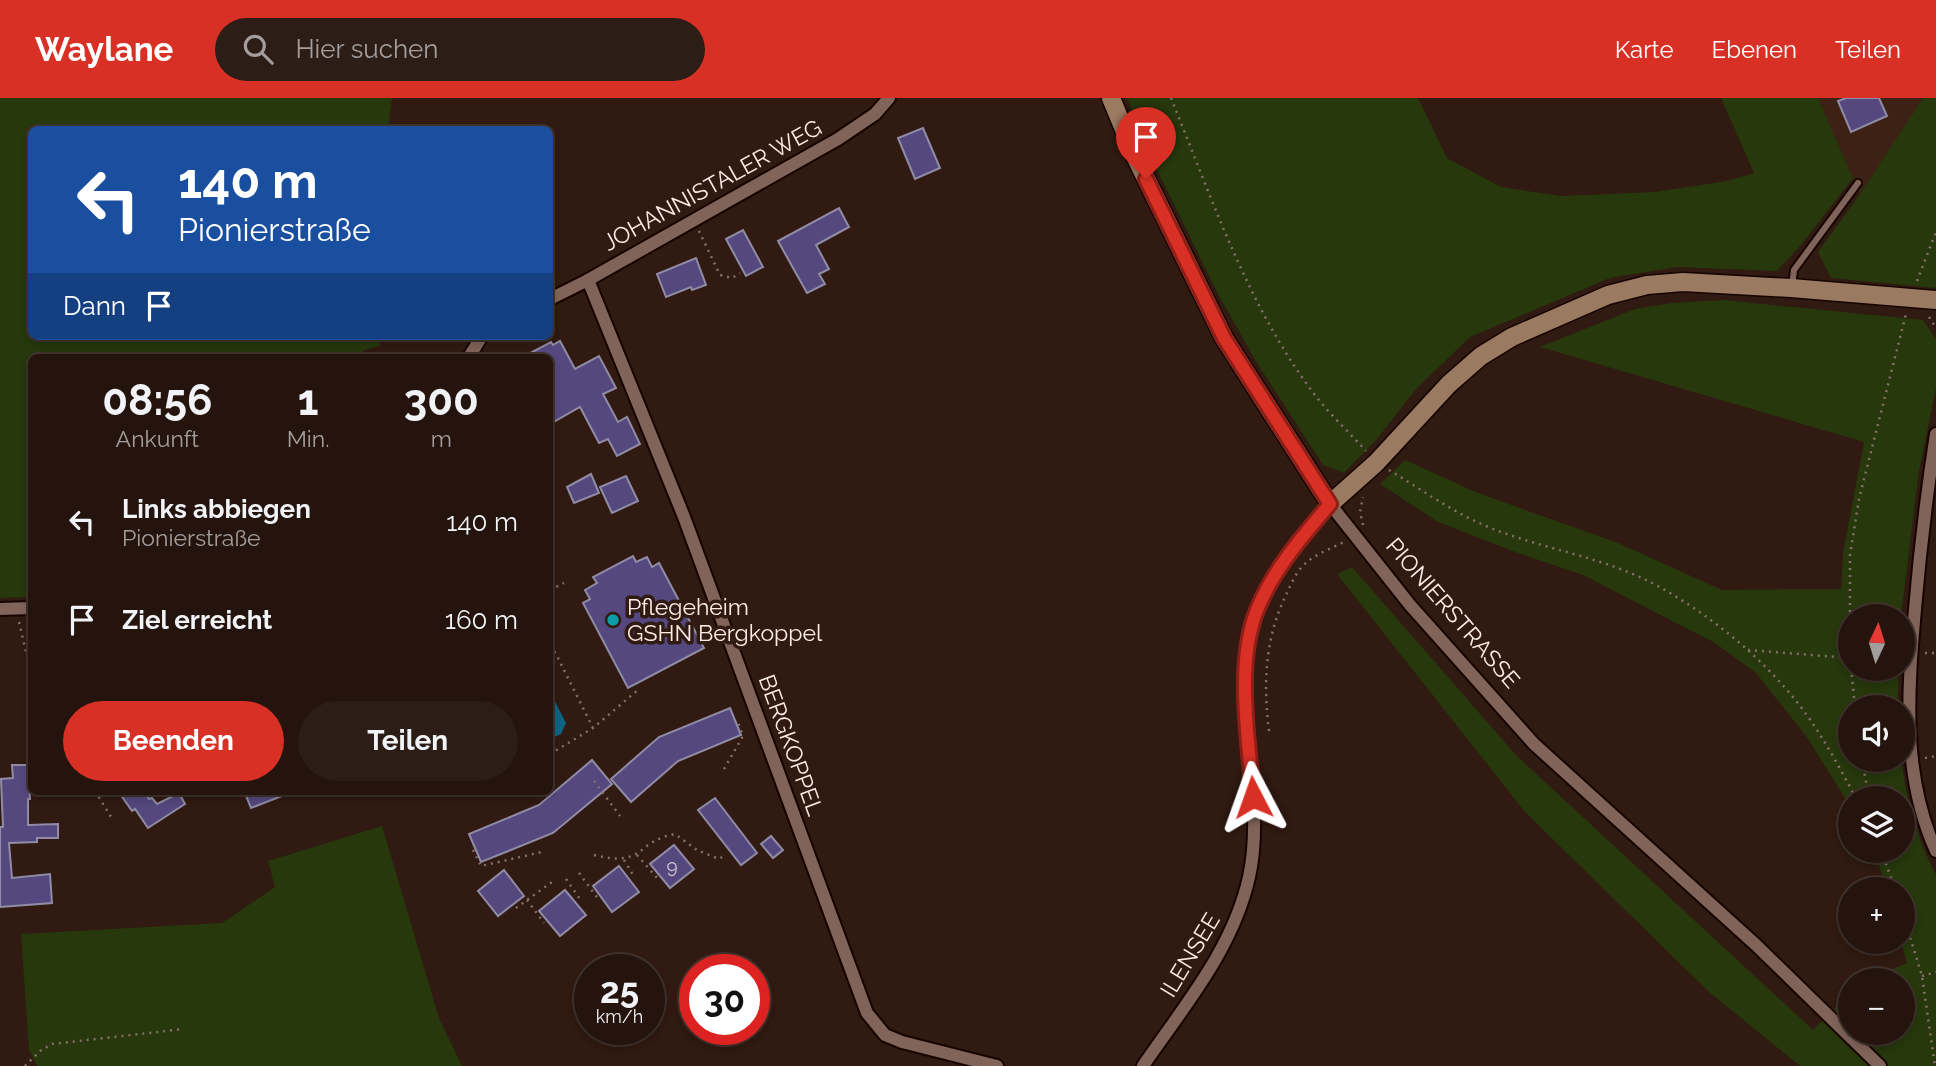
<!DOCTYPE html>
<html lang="de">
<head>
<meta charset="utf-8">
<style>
	body { margin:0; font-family:Raleway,sans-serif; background:#2c1d16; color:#f1f3f6; height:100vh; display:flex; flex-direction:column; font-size:26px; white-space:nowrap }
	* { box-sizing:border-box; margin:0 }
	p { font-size:23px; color:#a39e9d }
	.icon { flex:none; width:38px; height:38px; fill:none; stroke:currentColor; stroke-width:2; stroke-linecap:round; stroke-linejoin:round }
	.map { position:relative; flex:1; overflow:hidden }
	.sheet { position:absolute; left:28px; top:256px; width:525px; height:441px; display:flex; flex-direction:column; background:#24140d; border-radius:10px; box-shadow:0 4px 10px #0003,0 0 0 2px #41332e }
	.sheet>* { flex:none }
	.banner { position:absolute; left:28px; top:28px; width:525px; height:214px; border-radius:10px; box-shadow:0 4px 10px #0003,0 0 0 2px #41332e; background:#1a4fa0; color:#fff; overflow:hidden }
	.needle { width:46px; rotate:4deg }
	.buttons { position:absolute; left:1838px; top:506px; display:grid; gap:14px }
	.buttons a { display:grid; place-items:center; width:77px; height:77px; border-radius:50%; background:#24140d; box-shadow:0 4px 10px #0003,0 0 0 2px #41332e; font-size:35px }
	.speed { position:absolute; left:574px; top:856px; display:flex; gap:14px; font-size:35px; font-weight:700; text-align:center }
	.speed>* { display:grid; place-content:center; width:91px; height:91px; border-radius:50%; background:#24140d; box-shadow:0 4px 10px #0003,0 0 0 2px #41332e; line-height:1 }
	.speed small { font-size:18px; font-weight:400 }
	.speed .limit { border:10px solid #d22; background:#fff; color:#111 }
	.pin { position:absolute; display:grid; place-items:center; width:60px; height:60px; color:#fff; margin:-72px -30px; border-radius:50% 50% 50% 0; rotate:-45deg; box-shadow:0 0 7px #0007 }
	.pin .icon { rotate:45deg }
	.me { position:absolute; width:77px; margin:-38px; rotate:356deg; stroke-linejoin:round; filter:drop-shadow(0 0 5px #0008) }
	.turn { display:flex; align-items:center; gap:24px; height:147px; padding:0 35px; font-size:32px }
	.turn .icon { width:91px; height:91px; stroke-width:2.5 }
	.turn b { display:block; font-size:49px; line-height:60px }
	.then { display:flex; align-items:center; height:66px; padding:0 35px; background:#0003; gap:14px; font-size:26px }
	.eta { display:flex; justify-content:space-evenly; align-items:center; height:119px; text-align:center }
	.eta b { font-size:42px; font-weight:700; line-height:49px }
	.button { display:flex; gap:14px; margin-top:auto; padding:14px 35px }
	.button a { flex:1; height:80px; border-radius:42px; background:#d93025; color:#fff; font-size:28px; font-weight:700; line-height:80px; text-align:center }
	.button a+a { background:#2c1d16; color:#f1f3f6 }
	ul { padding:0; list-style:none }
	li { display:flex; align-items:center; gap:21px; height:98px; padding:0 35px }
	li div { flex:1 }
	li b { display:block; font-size:26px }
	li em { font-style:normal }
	header { display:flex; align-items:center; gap:42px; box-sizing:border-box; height:98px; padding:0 35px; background:#d93025; color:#fff }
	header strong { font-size:33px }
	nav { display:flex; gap:38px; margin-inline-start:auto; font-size:24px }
	.search { width:490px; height:63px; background:#2c1d16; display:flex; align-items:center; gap:18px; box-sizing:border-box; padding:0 24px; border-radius:38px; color:#a39e9d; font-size:26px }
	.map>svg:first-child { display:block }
	.built { fill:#3e2115 }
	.green { fill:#26380c }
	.water { fill:#0c6582 }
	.building { fill:#55487e; stroke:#908ca6; stroke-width:2 }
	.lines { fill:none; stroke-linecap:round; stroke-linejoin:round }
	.lane-casing { stroke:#170401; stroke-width:10 }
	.street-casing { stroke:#170401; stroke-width:16 }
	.secondary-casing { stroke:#170401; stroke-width:21 }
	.path { stroke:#847169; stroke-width:2.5; stroke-dasharray:2 5; stroke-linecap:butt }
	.lane { stroke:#80645a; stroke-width:6 }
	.street { stroke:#80645a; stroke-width:12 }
	.secondary { stroke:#9b7a62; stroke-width:18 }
	.route-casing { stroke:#8d1f18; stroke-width:18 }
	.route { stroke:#d93025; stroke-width:12 }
	.culture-dot { fill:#0f9aa8; stroke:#301a11; stroke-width:2.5 }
	.labels { text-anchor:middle; stroke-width:7; stroke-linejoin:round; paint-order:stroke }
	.number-label { font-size:19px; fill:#d2c3cc }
	.street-label { font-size:23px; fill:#fcece6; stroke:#301a11 }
	.poi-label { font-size:23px; fill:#fcece6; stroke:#301a11; text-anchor:start }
</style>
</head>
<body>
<header>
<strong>Waylane</strong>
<div class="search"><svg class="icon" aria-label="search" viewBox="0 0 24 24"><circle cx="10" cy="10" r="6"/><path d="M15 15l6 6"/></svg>Hier suchen</div>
<nav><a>Karte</a><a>Ebenen</a><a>Teilen</a></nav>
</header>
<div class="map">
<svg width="1936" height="968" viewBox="0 0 1936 968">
	<rect width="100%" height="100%" fill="#301a11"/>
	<polygon class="built" points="1818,0 1923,0 1860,96"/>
	<g class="green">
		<polygon points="0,0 392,0 388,31 32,32 32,238 378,238 380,248 367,251 352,259 32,259 31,499 0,500"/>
		<polygon points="1127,0 1418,0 1447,60 1501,89 1561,98 1655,94 1727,83 1754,75 1721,0 1818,0 1853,80 1801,147 1777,173 1677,169 1610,180 1470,239 1416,291 1377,341 1344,375 1323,367 1257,265 1219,198 1159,76"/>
		<polygon points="1923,0 1936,0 1936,190 1831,180 1818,154 1860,96"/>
		<polygon points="1724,202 1923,222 1936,241 1936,290 1919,373 1901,518 1850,518 1850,570 1898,571 1898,609 1850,609 1850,662 1901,662 1906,692 1922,748 1936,777 1936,968 1800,968 1709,894 1525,714 1337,476 1352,469 1516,657 1813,932 1850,894 1850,934 1902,934 1902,882 1867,882 1907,865 1901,844 1902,791 1886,791 1875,753 1902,752 1902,700 1850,700 1850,708 1806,638 1756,575 1715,545 1583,477 1518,455 1438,424 1380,386 1405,362 1478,395 1618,445 1722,492 1841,491 1843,455 1864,344 1540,249 1635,211 1672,205"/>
		<polygon points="382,728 439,920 462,968 37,968 29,952 21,836 222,825 275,789 268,763"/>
	</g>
	<polygon class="water" points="550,594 566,625 561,636 550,641"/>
	<g class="building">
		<polygon points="1846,0 1879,0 1887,18 1851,34 1838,3"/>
		<polygon points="923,30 940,70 915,81 898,40"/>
		<polygon points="839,110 849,129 816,147 829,171 819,176 825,186 807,195 778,143"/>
		<polygon points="743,132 763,169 746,178 726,141"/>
		<polygon points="696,160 706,187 692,192 691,189 666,199 657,176"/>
		<polygon points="560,243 575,271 599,258 616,290 603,296 618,324 627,319 640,346 617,358 608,341 599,345 580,309 550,326 550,259 523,259 551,244 553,247"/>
		<polygon points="591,376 599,395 574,405 567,389"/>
		<polygon points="626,378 638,403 612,415 600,389"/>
		<polygon points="633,458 636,464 647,459 652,469 659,465 704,550 628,590 583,505 590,501 585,492 597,485 593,479"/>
		<polygon points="730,610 741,637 678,663 631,704 611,681 659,639"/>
		<polygon points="592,662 612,686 553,735 481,764 469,736 539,707"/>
		<polygon points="12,667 28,667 30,701 28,701 28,727 58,726 58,740 37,740 37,744 9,745 12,780 50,776 52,805 0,809 0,729 3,729 1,681 13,680"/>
		<polygon points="118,693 144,693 149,701 152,700 157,706 179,695 185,706 148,730 135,711 132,713"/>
		<polygon points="244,693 292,693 292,694 251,710"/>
		<polygon points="715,700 757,755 741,767 698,712"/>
		<polygon points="771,738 783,752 773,760 761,746"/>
		<polygon points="674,747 694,771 670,790 650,766"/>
		<polygon points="619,768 639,794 612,814 593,788"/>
		<polygon points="504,772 524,798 498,818 478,793"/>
		<polygon points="565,792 586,817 560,838 539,813"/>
	</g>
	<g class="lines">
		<defs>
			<polyline id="lane" points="1792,188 1794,172 1858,85"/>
			<g id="street">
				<polyline points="588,182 684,419 867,915 885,937 902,944 997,968"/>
				<polyline points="550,201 588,182 838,41 875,16 889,0"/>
				<polyline points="469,259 482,238"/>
				<path d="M1936,336C1927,394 1920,452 1915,511C1908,592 1901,676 1936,753"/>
				<polyline points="0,511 32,510"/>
				<path d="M1143,968C1184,908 1233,851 1249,779C1257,743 1254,705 1251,668C1247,617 1240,564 1255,515C1269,474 1303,438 1330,406L1410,507L1534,646L1756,847L1880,968"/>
			</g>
			<polyline id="secondary" points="1111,0 1135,58 1224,240 1330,406 1376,365 1449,286 1481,258 1512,239 1608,197 1647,187 1683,184 1791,190 1936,202"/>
		</defs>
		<use href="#lane" class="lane-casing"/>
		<use href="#street" class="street-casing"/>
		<use href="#secondary" class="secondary-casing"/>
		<g class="path">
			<path d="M1171,0C1211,98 1246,203 1309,289C1325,312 1347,332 1366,353"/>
			<polyline points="699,133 720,177 732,180 740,175"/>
			<polyline points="1917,183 1936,134"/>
			<polyline points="1929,219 1936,230"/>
			<path d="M1389,372C1424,393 1458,418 1496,432C1548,452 1606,460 1656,487C1720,522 1784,577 1822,640C1834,659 1845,680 1856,700"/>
			<polyline points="1363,427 1360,414 1363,399"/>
			<polyline points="550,492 564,485"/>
			<polyline points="19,524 32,579"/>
			<polyline points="550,548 556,556 593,630"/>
			<polyline points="1850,549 1850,457 1859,401 1906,216"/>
			<polyline points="1748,552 1850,560"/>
			<polyline points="1925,555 1936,555"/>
			<polyline points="1851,570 1855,609"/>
			<path d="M1269,633C1263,585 1265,540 1286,497C1291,486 1297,472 1306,465C1316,456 1332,450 1344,444"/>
			<polyline points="550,656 593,630 639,591"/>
			<polyline points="1925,660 1936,658"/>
			<polyline points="1862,662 1869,700"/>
			<polyline points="724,671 743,638 738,624"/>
			<polyline points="594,683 620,718"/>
			<polyline points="95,693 113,722"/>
			<polyline points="473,752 481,768 542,754"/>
			<polyline points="1881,752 1895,791"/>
			<path d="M594,757C646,770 635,743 675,736L697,752L719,761L725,757"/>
			<polyline points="637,757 658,781"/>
			<polyline points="624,762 633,777"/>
			<polyline points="579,775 599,802"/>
			<polyline points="566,781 580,801"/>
			<polyline points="527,802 544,825"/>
			<polyline points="516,810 552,784 552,782"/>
			<polyline points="1902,813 1922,878 1935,968"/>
			<polyline points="1922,878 1936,874"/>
			<polyline points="25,968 40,953 52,946 184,931"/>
		</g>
		<use href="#lane" class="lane"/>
		<use href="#street" class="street"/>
		<use href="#secondary" class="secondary"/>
	</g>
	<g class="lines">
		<defs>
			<path id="route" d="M1146,81L1224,240L1330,406C1302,439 1273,472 1257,512C1235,566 1249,643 1253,699"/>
		</defs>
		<use href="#route" class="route-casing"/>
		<use href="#route" class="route"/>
	</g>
	<circle class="culture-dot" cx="613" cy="522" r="7"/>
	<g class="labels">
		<g class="number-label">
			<text x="672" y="775">9</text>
		</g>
		<g class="street-label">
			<text transform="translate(712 87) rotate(-29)" y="8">JOHANNISTALER WEG</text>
			<text transform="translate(1453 515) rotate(49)" y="8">PIONIERSTRASSE</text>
			<text transform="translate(791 647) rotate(70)" y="8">BERGKOPPEL</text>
			<text transform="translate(1190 857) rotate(-59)" y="8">ILENSEE</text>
		</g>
		<g class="poi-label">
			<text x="627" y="517">Pflegeheim<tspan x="627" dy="26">GSHN Bergkoppel</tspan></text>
		</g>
	</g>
</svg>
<div class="buttons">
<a><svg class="needle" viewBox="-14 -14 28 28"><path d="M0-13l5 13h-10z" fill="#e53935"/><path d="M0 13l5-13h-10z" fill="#a39e9d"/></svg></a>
<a><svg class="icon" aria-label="sound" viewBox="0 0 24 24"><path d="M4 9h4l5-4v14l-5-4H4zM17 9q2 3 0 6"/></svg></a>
<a><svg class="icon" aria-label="layers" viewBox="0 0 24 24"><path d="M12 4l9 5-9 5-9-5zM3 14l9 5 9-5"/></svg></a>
<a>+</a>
<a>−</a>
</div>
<div class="speed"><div>25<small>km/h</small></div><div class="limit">30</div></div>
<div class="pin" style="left:1146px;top:81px;background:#d93025"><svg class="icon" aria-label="arrive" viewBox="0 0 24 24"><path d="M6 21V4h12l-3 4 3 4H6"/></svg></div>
<svg class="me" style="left:1253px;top:699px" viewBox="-20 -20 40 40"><path d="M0-17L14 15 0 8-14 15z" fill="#d93025" stroke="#fff" stroke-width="4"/></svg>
<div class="banner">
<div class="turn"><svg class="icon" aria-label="left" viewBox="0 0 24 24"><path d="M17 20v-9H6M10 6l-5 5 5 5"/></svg><div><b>140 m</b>Pionierstraße</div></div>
<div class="then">Dann<svg class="icon" aria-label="arrive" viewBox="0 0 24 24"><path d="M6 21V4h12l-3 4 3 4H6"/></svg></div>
</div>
<section class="sheet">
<div class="eta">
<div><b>08:56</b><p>Ankunft</p></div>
<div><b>1</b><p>Min.</p></div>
<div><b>300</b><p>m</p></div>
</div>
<ul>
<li><svg class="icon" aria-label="left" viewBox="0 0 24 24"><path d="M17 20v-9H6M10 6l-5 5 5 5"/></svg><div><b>Links abbiegen</b><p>Pionierstraße</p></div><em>140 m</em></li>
<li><svg class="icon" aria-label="arrive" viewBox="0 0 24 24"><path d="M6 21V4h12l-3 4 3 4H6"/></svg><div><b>Ziel erreicht</b></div><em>160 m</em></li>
</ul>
<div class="button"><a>Beenden</a><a>Teilen</a></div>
</section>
</div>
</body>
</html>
